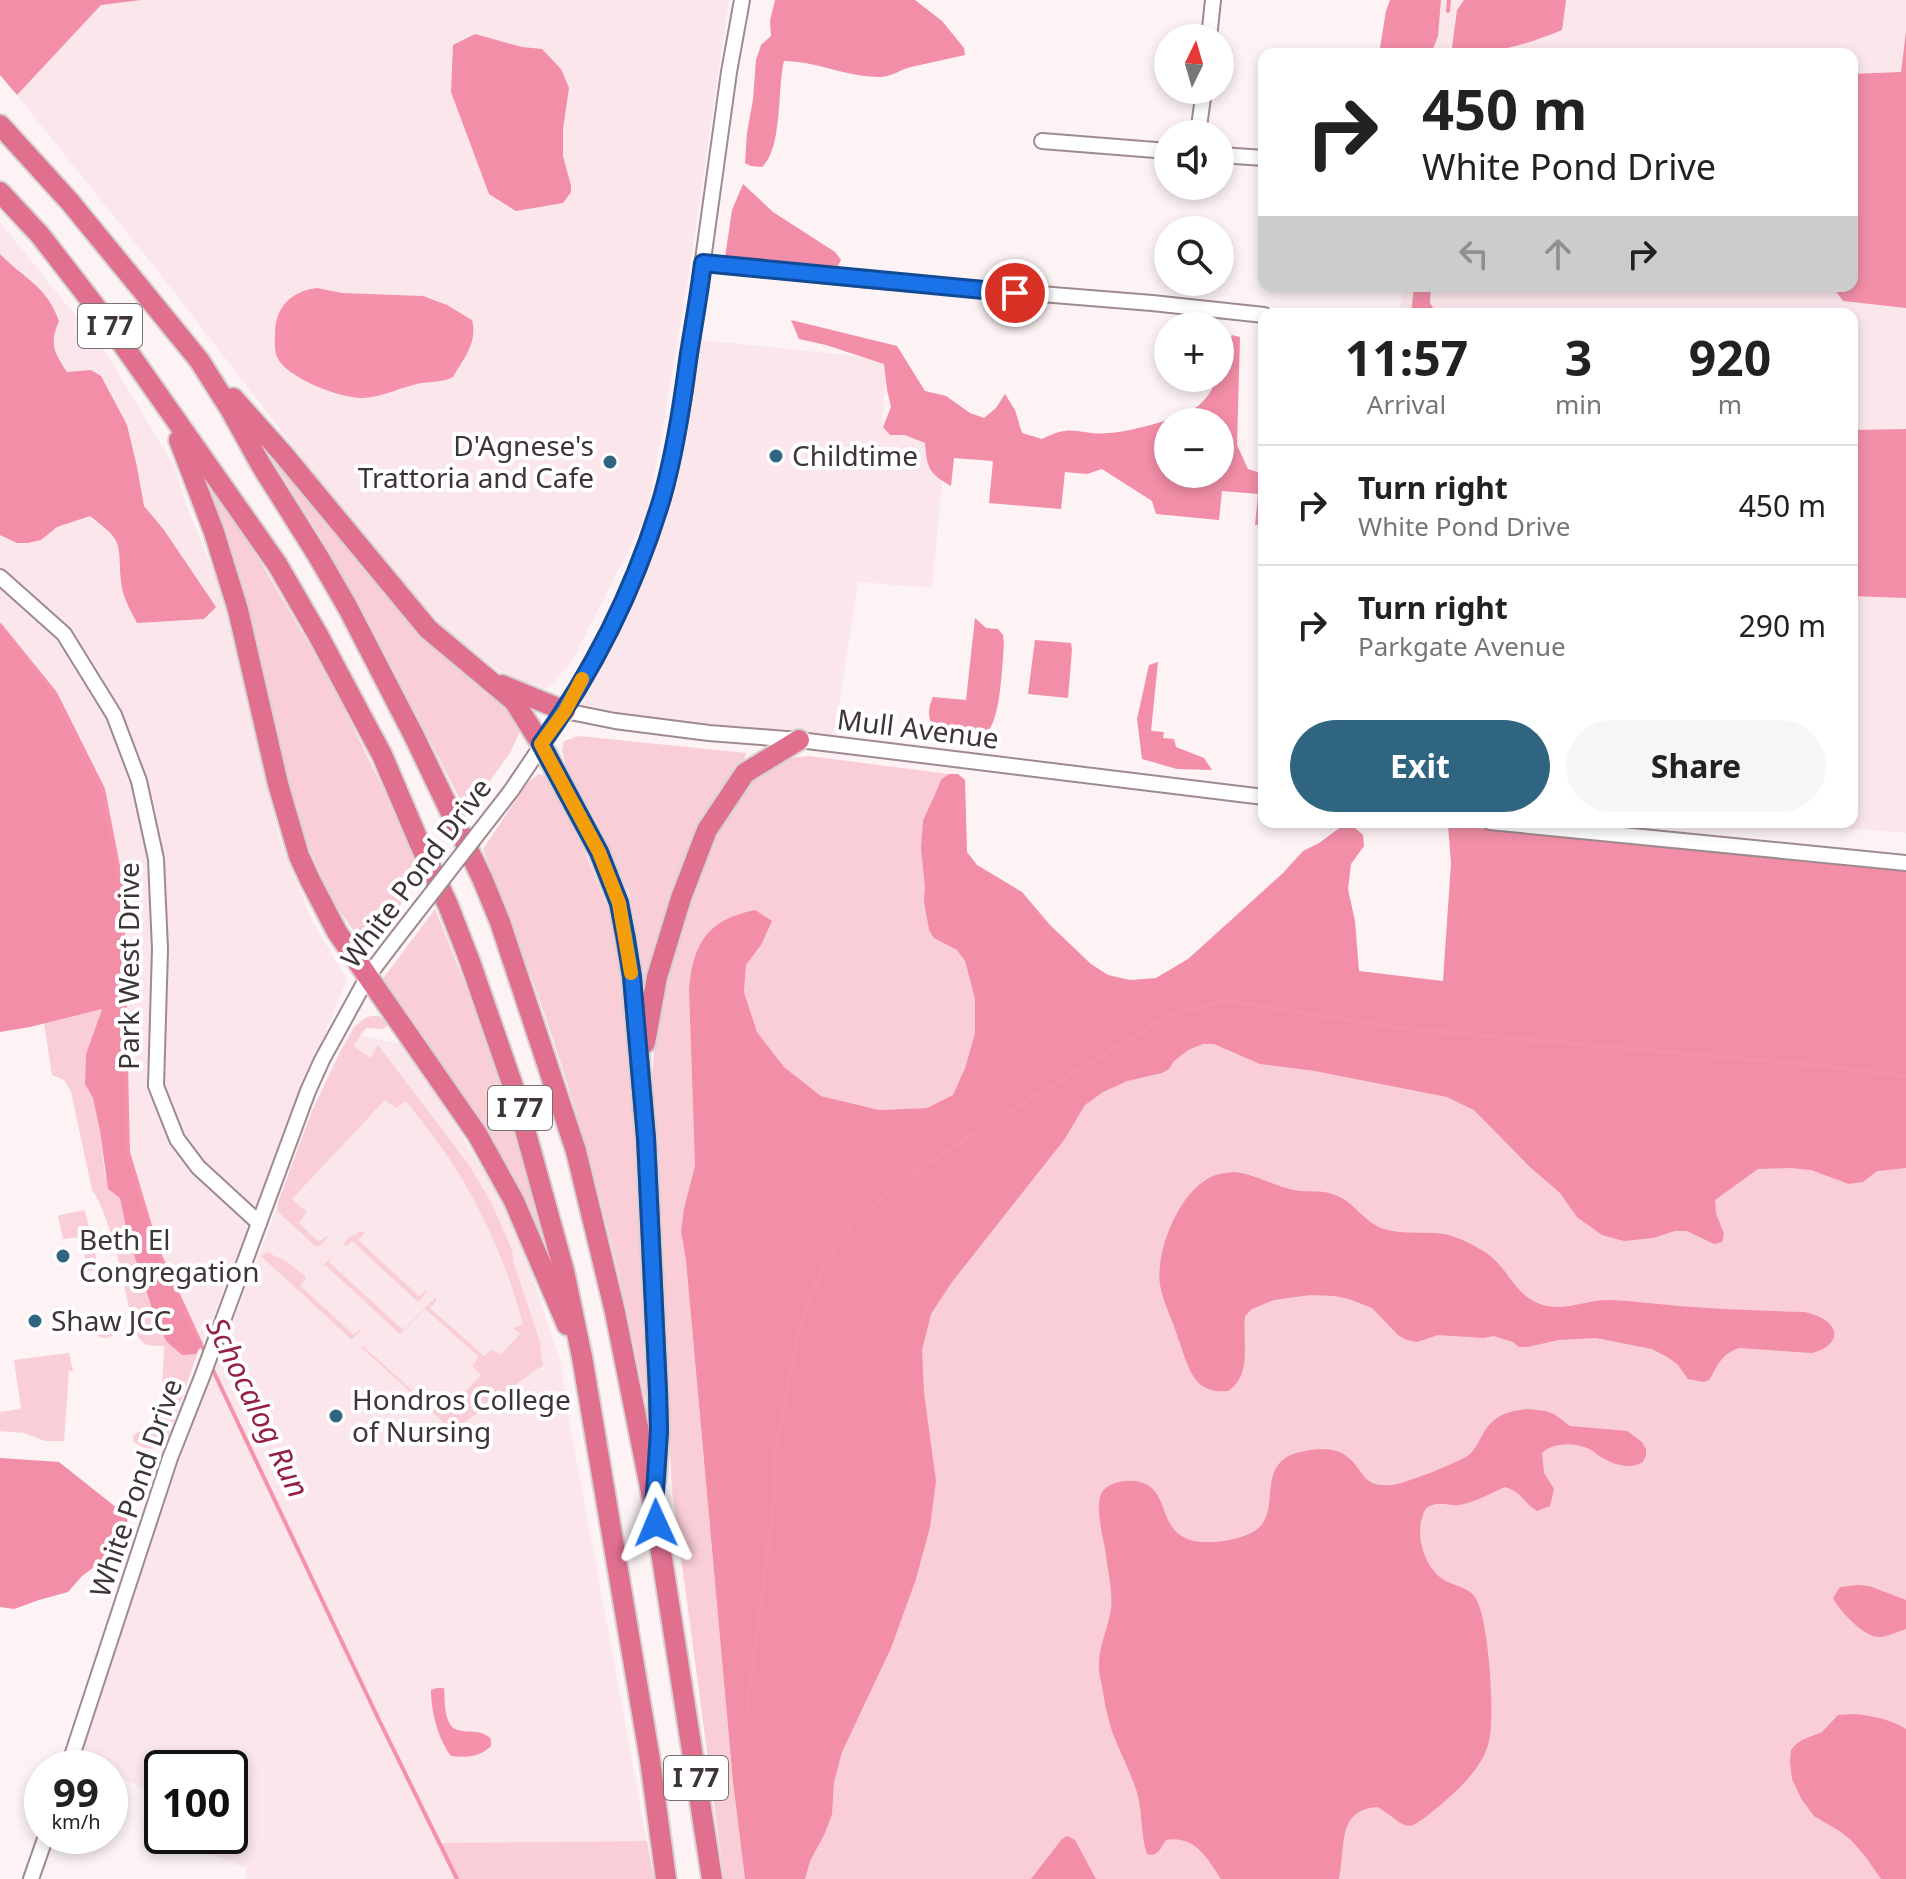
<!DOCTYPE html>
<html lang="en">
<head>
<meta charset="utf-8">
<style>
	body { margin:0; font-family:"Noto Sans",sans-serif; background:#f6f6f6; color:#222; height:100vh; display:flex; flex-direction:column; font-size:30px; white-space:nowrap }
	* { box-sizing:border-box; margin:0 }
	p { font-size:26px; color:#767676 }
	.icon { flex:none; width:44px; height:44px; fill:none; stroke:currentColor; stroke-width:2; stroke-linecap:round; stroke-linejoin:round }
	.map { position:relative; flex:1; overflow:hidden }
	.drawer { position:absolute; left:1258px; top:308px; width:600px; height:520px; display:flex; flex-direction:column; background:#fff; border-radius:16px; box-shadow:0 4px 12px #0003 }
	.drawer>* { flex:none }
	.guide { position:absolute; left:1258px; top:48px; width:600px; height:244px; border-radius:16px; box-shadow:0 4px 12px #0003; background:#fff; color:#222; overflow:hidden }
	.needle { width:52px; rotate:5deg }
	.tools { position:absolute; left:1154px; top:24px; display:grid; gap:16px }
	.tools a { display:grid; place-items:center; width:80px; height:80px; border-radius:50%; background:#fff; box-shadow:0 4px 12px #0003; font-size:40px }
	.speed { position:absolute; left:24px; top:1750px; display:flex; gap:16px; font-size:40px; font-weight:700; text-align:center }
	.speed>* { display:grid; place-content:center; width:104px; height:104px; border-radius:50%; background:#fff; box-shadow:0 4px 12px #0003; line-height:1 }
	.speed small { font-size:20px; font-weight:400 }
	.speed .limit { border:4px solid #111; border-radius:12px; background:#fff; color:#111 }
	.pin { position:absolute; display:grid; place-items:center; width:68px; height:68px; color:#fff; margin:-34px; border:4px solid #fff; border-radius:50%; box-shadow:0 2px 8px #0007 }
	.me { position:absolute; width:88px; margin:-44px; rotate:359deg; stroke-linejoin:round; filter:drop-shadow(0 0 6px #0008) }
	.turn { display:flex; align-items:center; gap:28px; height:168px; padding:0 32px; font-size:36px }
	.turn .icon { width:104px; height:104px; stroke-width:2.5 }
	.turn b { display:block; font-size:56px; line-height:68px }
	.lanes { display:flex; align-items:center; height:76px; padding:0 32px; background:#0003; justify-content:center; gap:40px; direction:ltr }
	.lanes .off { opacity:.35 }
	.eta { display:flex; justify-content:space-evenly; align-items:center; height:136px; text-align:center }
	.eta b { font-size:48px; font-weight:700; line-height:56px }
	.cta { display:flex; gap:16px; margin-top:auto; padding:16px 32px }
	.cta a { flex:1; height:92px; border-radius:48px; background:#306581; color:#fff; font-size:32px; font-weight:700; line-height:92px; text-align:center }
	.cta a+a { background:#f6f6f6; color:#222 }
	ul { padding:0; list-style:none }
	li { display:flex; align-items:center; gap:24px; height:120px; padding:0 32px; border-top:2px solid #e0e0e0 }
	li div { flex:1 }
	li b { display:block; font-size:30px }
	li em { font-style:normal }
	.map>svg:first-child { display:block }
	.built { fill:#fbe7eb }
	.green { fill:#faced7 }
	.forest { fill:#f28ea7; fill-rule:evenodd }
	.water { fill:#f591aa }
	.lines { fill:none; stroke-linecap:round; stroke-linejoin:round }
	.stream { stroke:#f591aa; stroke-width:4 }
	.minor-casing { stroke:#9f8a8e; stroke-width:18 }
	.highway-casing { stroke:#d5d3d3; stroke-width:24 }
	.minor { stroke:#fff; stroke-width:14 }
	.highway { stroke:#e1708f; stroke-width:20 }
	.minor-bridge-casing { stroke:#9f8a8e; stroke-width:18; stroke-linecap:butt }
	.minor-bridge { stroke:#fff; stroke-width:14 }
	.route-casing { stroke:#114b97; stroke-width:20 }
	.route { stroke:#1a73e8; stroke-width:14 }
	.slow { stroke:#f59e0b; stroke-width:14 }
	.poi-dot { fill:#306581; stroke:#fff; stroke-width:3 }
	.labels { text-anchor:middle; stroke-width:8; stroke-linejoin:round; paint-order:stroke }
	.shield { fill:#fff; stroke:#787273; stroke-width:2 }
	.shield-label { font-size:26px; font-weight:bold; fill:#3e3537 }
	.poi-label { font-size:28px; fill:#3e3537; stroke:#fff; text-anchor:start }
	.street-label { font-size:28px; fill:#3e3537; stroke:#fff }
	.water-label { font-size:30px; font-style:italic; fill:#94204a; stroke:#fff }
</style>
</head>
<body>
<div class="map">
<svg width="1906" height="1879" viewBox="0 0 1906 1879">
	<rect width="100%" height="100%" fill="#fdf3f5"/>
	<g class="built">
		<polygon points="141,0 729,0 689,273 648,512 572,661 547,689 507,676 455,638 423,605 320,481 157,270 17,95 101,5"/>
		<polygon points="1429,0 1906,0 1906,833 1764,822 1852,822 1852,314 1400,314 1402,286 1852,286 1852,54 1424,54"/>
		<polygon points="0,222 109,357 175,468 187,507 220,587 278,834 312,921 347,979 202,1345 157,1249 128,1152 122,887 55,693 0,625"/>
		<polygon points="692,339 887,359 882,426 947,432 932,588 858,582 836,726 836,744 565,711 648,542"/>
		<polygon points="361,1035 408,1046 505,1207 529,1266 560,1360 570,1425 647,1841 440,1843 457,1879 245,1879 246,1868 163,1836 230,1836 230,1768 162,1768 162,1836 142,1828 156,1795 110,1772 110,1768 101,1768 77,1756 172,1480 325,1083"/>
	</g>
	<g class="green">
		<polygon points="271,447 422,636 448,660 497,692 522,727 510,753 467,813 376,636 321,538 266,450"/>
		<path d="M199,465L250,544L313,651L344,709L380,782L421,873C407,893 389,928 368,940L357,936L331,898L297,820Z"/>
		<polygon points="579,736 746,753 743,764 699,835 668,903 650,968 648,983 642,981 630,895 598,824 567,771 562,750 564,741"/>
		<path d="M809,756L949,774C940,781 936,789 932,800C917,837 924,849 925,886C926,902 926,915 929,930L957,950L965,961L975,999V1033L965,1068L953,1096L927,1108L879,1110L821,1096L784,1067L757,1032L744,992L746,965L761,945L689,990L695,1166L684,1208L681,1231L686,1261L733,1782L745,1879H724L672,1489L655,1197L652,1092L655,1029L659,994L700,864L751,773L773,760Z"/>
		<path d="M539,774L549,777L582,845L609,911L626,997L637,1159L650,1389L645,1399C623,1285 596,1172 560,1061C537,989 510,919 483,849L528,782Z"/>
		<path d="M435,909C463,977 490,1047 511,1117C527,1168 539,1220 553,1271L382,980Z"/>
		<path d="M102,1008L86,1054L85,1084L93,1098L100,1131L105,1176L120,1198L128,1237L155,1317L166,1341L196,1354L199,1349L165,1446C152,1450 145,1450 134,1442L133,1436L138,1432L160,1433L164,1346C158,1346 150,1346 145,1344C139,1340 134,1330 131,1323C129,1315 129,1306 127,1298C121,1270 108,1212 92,1190L71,1092L64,1080L52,1075L44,1023Z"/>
		<path d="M373,1016H379L390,1024L383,1029L366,1028L353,1046L371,1058L378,1045L469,1165L491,1202L512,1250L514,1264L540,1342L543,1366L537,1369L461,1425L456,1437L442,1421L362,1348L363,1346L434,1410L441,1404L448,1410L481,1375L472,1366L479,1357L425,1309L400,1334L325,1265L319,1270L334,1254L329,1262L403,1330L435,1298L436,1301L430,1308L484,1356L492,1349L500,1355L520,1334L513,1328L523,1324C508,1268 485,1215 454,1166C439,1143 422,1122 406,1101L396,1108L385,1100L292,1199L307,1212L299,1223L319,1242L326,1236L328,1237L320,1246H315L277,1211L278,1202L312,1111L339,1054L354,1027L366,1017Z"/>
		<polygon points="1196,1027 1906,1120 1906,1879 770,1879 894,1326 1032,1128"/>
		<polygon points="85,1210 85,1211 99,1270 87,1271 81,1237 63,1239 58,1216 60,1215"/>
		<polygon points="361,1231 365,1233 358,1240 419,1296 427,1290 427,1292 418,1302 352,1241 347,1246 343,1245 348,1238"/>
		<polygon points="267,1252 287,1262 305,1276 306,1279 300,1286 354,1335 360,1329 361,1330 352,1340 261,1256"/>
		<circle cx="105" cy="1326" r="12"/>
		<polygon points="69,1353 73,1371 69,1371 64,1441 45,1441 24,1433 0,1431 0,1412 21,1409 14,1360"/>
		<polygon points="647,1841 654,1879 457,1879 439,1843"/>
	</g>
	<g class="forest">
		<polygon points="0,0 141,0 101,5 17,95 0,75"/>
		<path d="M775,0H915L942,21L964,48L965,55C947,59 929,63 911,67C901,69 893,76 882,77C848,78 817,61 784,61C777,88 783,148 762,167L751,166L745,163L747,133L753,99L756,60L761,45L771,36L770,21Z"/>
		<polygon points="1390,0 1441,0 1438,36 1431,54 1379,54 1386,11"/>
		<path d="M1464,0H1566L1562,30C1529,44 1493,54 1457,54L1452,47L1457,10Z"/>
		<polygon points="1906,32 1906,308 1843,301 1832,286 1852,286 1852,74 1901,72"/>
		<polygon points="475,34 522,47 542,49 561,69 569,88 563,129 563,156 571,186 571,192 563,203 516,211 489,194 451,92 453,45"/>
		<polygon points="743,184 773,212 835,252 841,260 838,266 798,265 725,257 732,210"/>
		<path d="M0,254C24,279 46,285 59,321C49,344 54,352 67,372L91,370L101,376L127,425L137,467L144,506L164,530L216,607L204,619L137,623C130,610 122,596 121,581C118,541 124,542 90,516L57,527L41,540L28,543H17L0,535Z"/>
		<polygon points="1414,286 1431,286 1430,303 1437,314 1411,314"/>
		<path d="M791,320L897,346L925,391L946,396L970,413L984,418L996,408L1005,394L1015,410L1022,433L1042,439C1074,422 1079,436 1109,433C1130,432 1177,419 1195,408C1205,402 1213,389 1217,378H1220V369L1232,335L1240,337L1237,445L1248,469L1264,474V524L1255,525L1258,494L1222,491L1219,520L1156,514L1152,501L1102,469L1087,474L1065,472L1061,509L989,503L993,461L954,458L951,486C929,473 927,469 925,443L905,435H890L883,427L891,407L887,390L884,364L826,345L799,339ZM1168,422H1220V474H1168Z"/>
		<polygon points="1906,429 1906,598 1852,596 1852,430"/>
		<path d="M975,618L986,628L998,629L1003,635L1004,645C1002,663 1001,727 984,734C975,738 947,732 935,732C928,720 927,709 933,697L966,700Z"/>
		<polygon points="0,625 55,693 103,789 122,887 128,1152 157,1249 202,1345 196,1354 182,1355 166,1341 155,1317 128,1237 120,1198 108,1189 100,1131 93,1098 85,1084 86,1054 102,1009 30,1027 0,1032"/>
		<polygon points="1035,640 1071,643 1072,650 1068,698 1028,694"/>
		<polygon points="1158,662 1151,731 1164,732 1163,738 1174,739 1176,747 1204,758 1212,770 1177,769 1142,759 1137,719 1149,665"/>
		<path d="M949,774H958L965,780L967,852L977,865L1022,892L1050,925L1091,964L1108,975L1130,980L1156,978L1188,959L1283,873L1303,851L1319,843L1342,826L1352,825L1363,835L1364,846L1351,864L1348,889L1355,921L1359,971L1443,981L1451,863L1448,825L1906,869V1168L1877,1171L1863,1182L1849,1184L1811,1170L1791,1168L1758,1169L1715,1200L1716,1213L1724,1234L1722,1242L1714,1244L1687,1231H1675L1653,1238L1624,1241L1602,1235L1577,1217L1560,1193L1530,1167L1474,1110L1447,1097L1315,1071L1260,1064L1214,1044H1203L1188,1050L1174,1061L1169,1069L1162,1073L1127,1081L1103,1092L1085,1105L1064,1140L952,1282L931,1314L922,1350L924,1393L936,1481L930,1527L916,1579L891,1648L842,1752L834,1782L832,1814L825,1833L810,1861L805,1879H745L733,1782L686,1261L681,1231L684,1208L695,1166L689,990C693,943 707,920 755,910L772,921L761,945L746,965L744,992L757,1032L784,1067L821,1096L879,1110L927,1108L953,1095L965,1068L975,1033V999L965,961L957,950L934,938L929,930L924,902L925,888L921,848L923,821L941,780Z"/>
		<path d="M1235,1172C1257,1175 1276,1187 1299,1191C1311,1192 1324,1190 1335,1195C1355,1202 1364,1223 1384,1229C1404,1235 1424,1231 1444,1234C1458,1237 1472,1244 1483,1251C1510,1267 1511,1293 1540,1304C1564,1313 1586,1299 1611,1300C1633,1301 1656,1304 1678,1306C1720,1309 1763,1311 1805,1312C1812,1314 1819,1316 1825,1320C1845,1335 1829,1349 1812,1353L1739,1348C1720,1355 1719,1364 1709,1380L1704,1382L1688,1379L1678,1365L1669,1358L1652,1349L1596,1338L1558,1340L1528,1347H1519L1513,1342L1494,1336L1484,1338L1438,1335L1417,1342L1407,1340L1398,1335L1372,1308L1349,1299L1335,1296L1310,1295L1274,1300L1252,1309L1245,1316C1242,1340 1253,1375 1228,1391C1219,1392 1211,1391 1204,1387C1189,1378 1184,1353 1178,1338C1173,1321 1163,1302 1160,1285C1155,1250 1181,1186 1216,1175C1222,1173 1229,1173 1235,1172Z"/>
		<path d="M1528,1409L1545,1411L1554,1414L1570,1426L1627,1431L1642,1442L1646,1449V1455L1643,1462C1630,1470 1614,1465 1601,1457C1597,1455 1594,1451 1591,1450C1576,1442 1554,1442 1542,1453L1544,1473L1554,1489L1550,1506L1537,1511C1522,1502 1524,1493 1505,1487C1491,1493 1475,1502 1460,1505C1450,1506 1439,1501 1430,1506C1426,1507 1424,1511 1423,1515C1415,1535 1424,1568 1444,1580C1454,1586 1468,1587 1475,1597C1489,1617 1495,1717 1489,1741C1483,1768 1458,1790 1438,1807C1404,1835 1411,1829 1378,1807C1336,1809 1346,1848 1339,1879H1221C1207,1858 1195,1835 1166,1840C1161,1847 1158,1858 1147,1854C1140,1833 1143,1810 1136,1789C1130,1772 1122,1756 1115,1739C1108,1722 1105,1704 1102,1686C1101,1681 1099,1674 1099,1668C1098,1648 1108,1629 1111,1609C1113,1593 1108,1572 1106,1555C1104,1539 1093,1504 1103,1491C1109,1484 1117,1482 1125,1481C1169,1478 1157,1519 1180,1535C1197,1547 1226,1542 1244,1536C1287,1522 1255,1477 1287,1457C1293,1453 1302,1452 1310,1450C1321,1449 1335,1448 1345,1455C1365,1469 1360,1488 1392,1485C1404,1484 1461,1462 1470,1454C1476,1448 1479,1441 1483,1434C1494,1415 1507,1411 1528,1409Z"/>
		<polygon points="0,1458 59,1462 127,1516 128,1533 120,1548 82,1576 68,1592 39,1600 14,1609 0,1607"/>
		<path d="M1858,1585L1869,1586L1906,1600V1629C1898,1631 1890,1636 1881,1637C1865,1639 1840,1611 1833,1598L1840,1587Z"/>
		<path d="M1854,1714C1873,1716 1890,1719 1906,1729V1879H1881L1865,1856L1850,1839L1838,1830L1814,1816L1802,1800L1792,1779L1790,1762L1791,1750L1795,1745L1802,1740L1822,1732L1838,1715Z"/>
		<polygon points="1067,1836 1075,1840 1096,1879 1031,1879 1062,1839"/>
	</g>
	<g class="water">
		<path d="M317,288L342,293L423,296L447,305L472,320C478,342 464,358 453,377C442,383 429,381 417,384C399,388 382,397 363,398C342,399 286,378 277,357C274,349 275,340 275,332C276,307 291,291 317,288Z"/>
		<path d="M437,1688H444C445,1698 444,1710 448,1720C455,1740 477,1724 491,1739V1746C480,1757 466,1758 451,1756C438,1739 431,1711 431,1690Z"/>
	</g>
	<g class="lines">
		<g class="stream">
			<polyline points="1448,11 1449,0"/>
			<polyline points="0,625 55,693 103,789 122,887 128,1152 157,1249 206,1355"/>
			<polyline points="211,1366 378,1718 457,1879"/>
			<polyline points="746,1715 773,1512 776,1447 799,1330 822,1268 850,1225 910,1175 991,1123 1167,1017 1223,1000 1399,1028 1815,1065 1906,1076"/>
		</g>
		<defs>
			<g id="minor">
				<polyline points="1209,38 1213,0"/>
				<polyline points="1198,134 1204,90"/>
				<polyline points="1042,141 1168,151"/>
				<polyline points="1220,155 1264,158"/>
				<polyline points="703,263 869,280 1152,303 1264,315"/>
				<polyline points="0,577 64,634 114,715 139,781 156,859 160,949 156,1086 177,1139 198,1167 259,1223"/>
				<polyline points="565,711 615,721 709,733 799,740 1264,797"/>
				<polyline points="511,791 565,711 622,606 648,542 663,495 675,446 685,390 729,72 742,0"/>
				<polyline points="1490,822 1906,863"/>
				<polyline points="68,1768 170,1458 202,1377 308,1091 322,1060 368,976 393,943"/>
				<polyline points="31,1879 46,1836"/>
			</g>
			<g id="highway">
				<polyline points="0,125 70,202 142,290 199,360 230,409 261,465 318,556 348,608 414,736 482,878 500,922 576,1151 615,1312 654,1507 712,1879"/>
				<polyline points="0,192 40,235 105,319 277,564 318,635 382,755 419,842 448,905 469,959 513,1086 564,1271 582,1357 650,1760 666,1879"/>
				<polyline points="233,398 283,454 428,629 514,701 541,744 599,852 619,903 632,977 646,1138 658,1391 659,1431 656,1479"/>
				<polyline points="179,440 214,532 238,610 278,784 299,856 310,880 337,932 477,1134 514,1201 567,1325"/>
				<polyline points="502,685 565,711"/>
				<polyline points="645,1043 657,977 681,898 707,830 745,773 799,740"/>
			</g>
		</defs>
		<use href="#minor" class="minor-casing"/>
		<use href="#highway" class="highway-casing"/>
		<use href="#minor" class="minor"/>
		<use href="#highway" class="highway"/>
		<defs>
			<polyline id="minor-bridge" points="393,943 511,791"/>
		</defs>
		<use href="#minor-bridge" class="minor-bridge-casing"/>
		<use href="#minor-bridge" class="minor-bridge"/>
	</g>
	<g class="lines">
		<defs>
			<path id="route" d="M656,1523L654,1507L659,1431L658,1391L646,1138L632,977L626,939L619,903L599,852L541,744C594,670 636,585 662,498C675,453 682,406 688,360C693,328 699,296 703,263L1015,293"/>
		</defs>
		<use href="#route" class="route-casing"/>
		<use href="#route" class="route"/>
		<polyline class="slow" points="582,679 565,711 541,744 599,852 619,903 631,973"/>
	</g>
	<g class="poi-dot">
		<circle cx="776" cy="456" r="8"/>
		<circle cx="610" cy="462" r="8"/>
		<circle cx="63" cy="1256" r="8"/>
		<circle cx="35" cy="1321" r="8"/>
		<circle cx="336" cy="1416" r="8"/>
	</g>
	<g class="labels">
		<g class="shield">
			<rect x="78" y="304" width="64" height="44" rx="6"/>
			<rect x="488" y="1086" width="64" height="44" rx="6"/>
			<rect x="664" y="1756" width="64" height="44" rx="6"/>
		</g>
		<g class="shield-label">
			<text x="110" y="335">I 77</text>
			<text x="520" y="1117">I 77</text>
			<text x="696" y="1787">I 77</text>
		</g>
		<g class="poi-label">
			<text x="594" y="456" text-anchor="end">D'Agnese's<tspan x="594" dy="32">Trattoria and Cafe</tspan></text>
			<text x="792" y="466">Childtime</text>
			<text x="79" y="1250">Beth El<tspan x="79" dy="32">Congregation</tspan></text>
			<text x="51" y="1331">Shaw JCC</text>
			<text x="352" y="1410">Hondros College<tspan x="352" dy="32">of Nursing</tspan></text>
		</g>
		<g class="street-label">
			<text transform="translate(918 729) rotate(7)" y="10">Mull Avenue</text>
			<text transform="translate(416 873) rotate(-53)" y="10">White Pond Drive</text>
			<text transform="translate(129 966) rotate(-90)" y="10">Park West Drive</text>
			<text transform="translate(136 1488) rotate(-71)" y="10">White Pond Drive</text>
		</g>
		<g class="water-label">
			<text transform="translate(257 1408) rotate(64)" y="10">Schocalog Run</text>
		</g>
	</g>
</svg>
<div class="tools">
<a><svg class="needle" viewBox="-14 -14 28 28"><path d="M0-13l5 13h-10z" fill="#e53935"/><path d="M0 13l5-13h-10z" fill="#767676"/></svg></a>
<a><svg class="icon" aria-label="sound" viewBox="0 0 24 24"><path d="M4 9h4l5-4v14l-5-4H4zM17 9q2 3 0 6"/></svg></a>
<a><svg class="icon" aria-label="search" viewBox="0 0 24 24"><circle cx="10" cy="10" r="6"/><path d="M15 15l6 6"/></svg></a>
<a>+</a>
<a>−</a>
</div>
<div class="speed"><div>99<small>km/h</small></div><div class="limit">100</div></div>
<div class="pin" style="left:1015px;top:293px;background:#d93025"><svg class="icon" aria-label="arrive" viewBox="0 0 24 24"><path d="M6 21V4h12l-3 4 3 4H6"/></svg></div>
<svg class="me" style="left:656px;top:1523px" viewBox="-20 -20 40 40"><path d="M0-17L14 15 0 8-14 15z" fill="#1a73e8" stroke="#fff" stroke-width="4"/></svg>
<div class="guide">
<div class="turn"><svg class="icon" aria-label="right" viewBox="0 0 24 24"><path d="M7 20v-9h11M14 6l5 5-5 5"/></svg><div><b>450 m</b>White Pond Drive</div></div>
<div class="lanes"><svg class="icon off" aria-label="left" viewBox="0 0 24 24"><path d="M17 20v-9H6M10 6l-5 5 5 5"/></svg><svg class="icon off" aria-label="ahead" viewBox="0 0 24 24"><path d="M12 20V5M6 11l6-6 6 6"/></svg><svg class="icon" aria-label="right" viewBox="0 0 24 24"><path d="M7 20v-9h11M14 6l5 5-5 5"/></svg></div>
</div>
<section class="drawer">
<div class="eta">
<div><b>11:57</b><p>Arrival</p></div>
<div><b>3</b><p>min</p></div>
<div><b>920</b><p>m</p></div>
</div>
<ul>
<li><svg class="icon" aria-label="right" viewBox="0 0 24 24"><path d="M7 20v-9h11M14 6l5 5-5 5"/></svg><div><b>Turn right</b><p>White Pond Drive</p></div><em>450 m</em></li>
<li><svg class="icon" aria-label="right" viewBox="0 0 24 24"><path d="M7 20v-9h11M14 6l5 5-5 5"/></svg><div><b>Turn right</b><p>Parkgate Avenue</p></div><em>290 m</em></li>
</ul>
<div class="cta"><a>Exit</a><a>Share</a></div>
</section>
</div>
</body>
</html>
